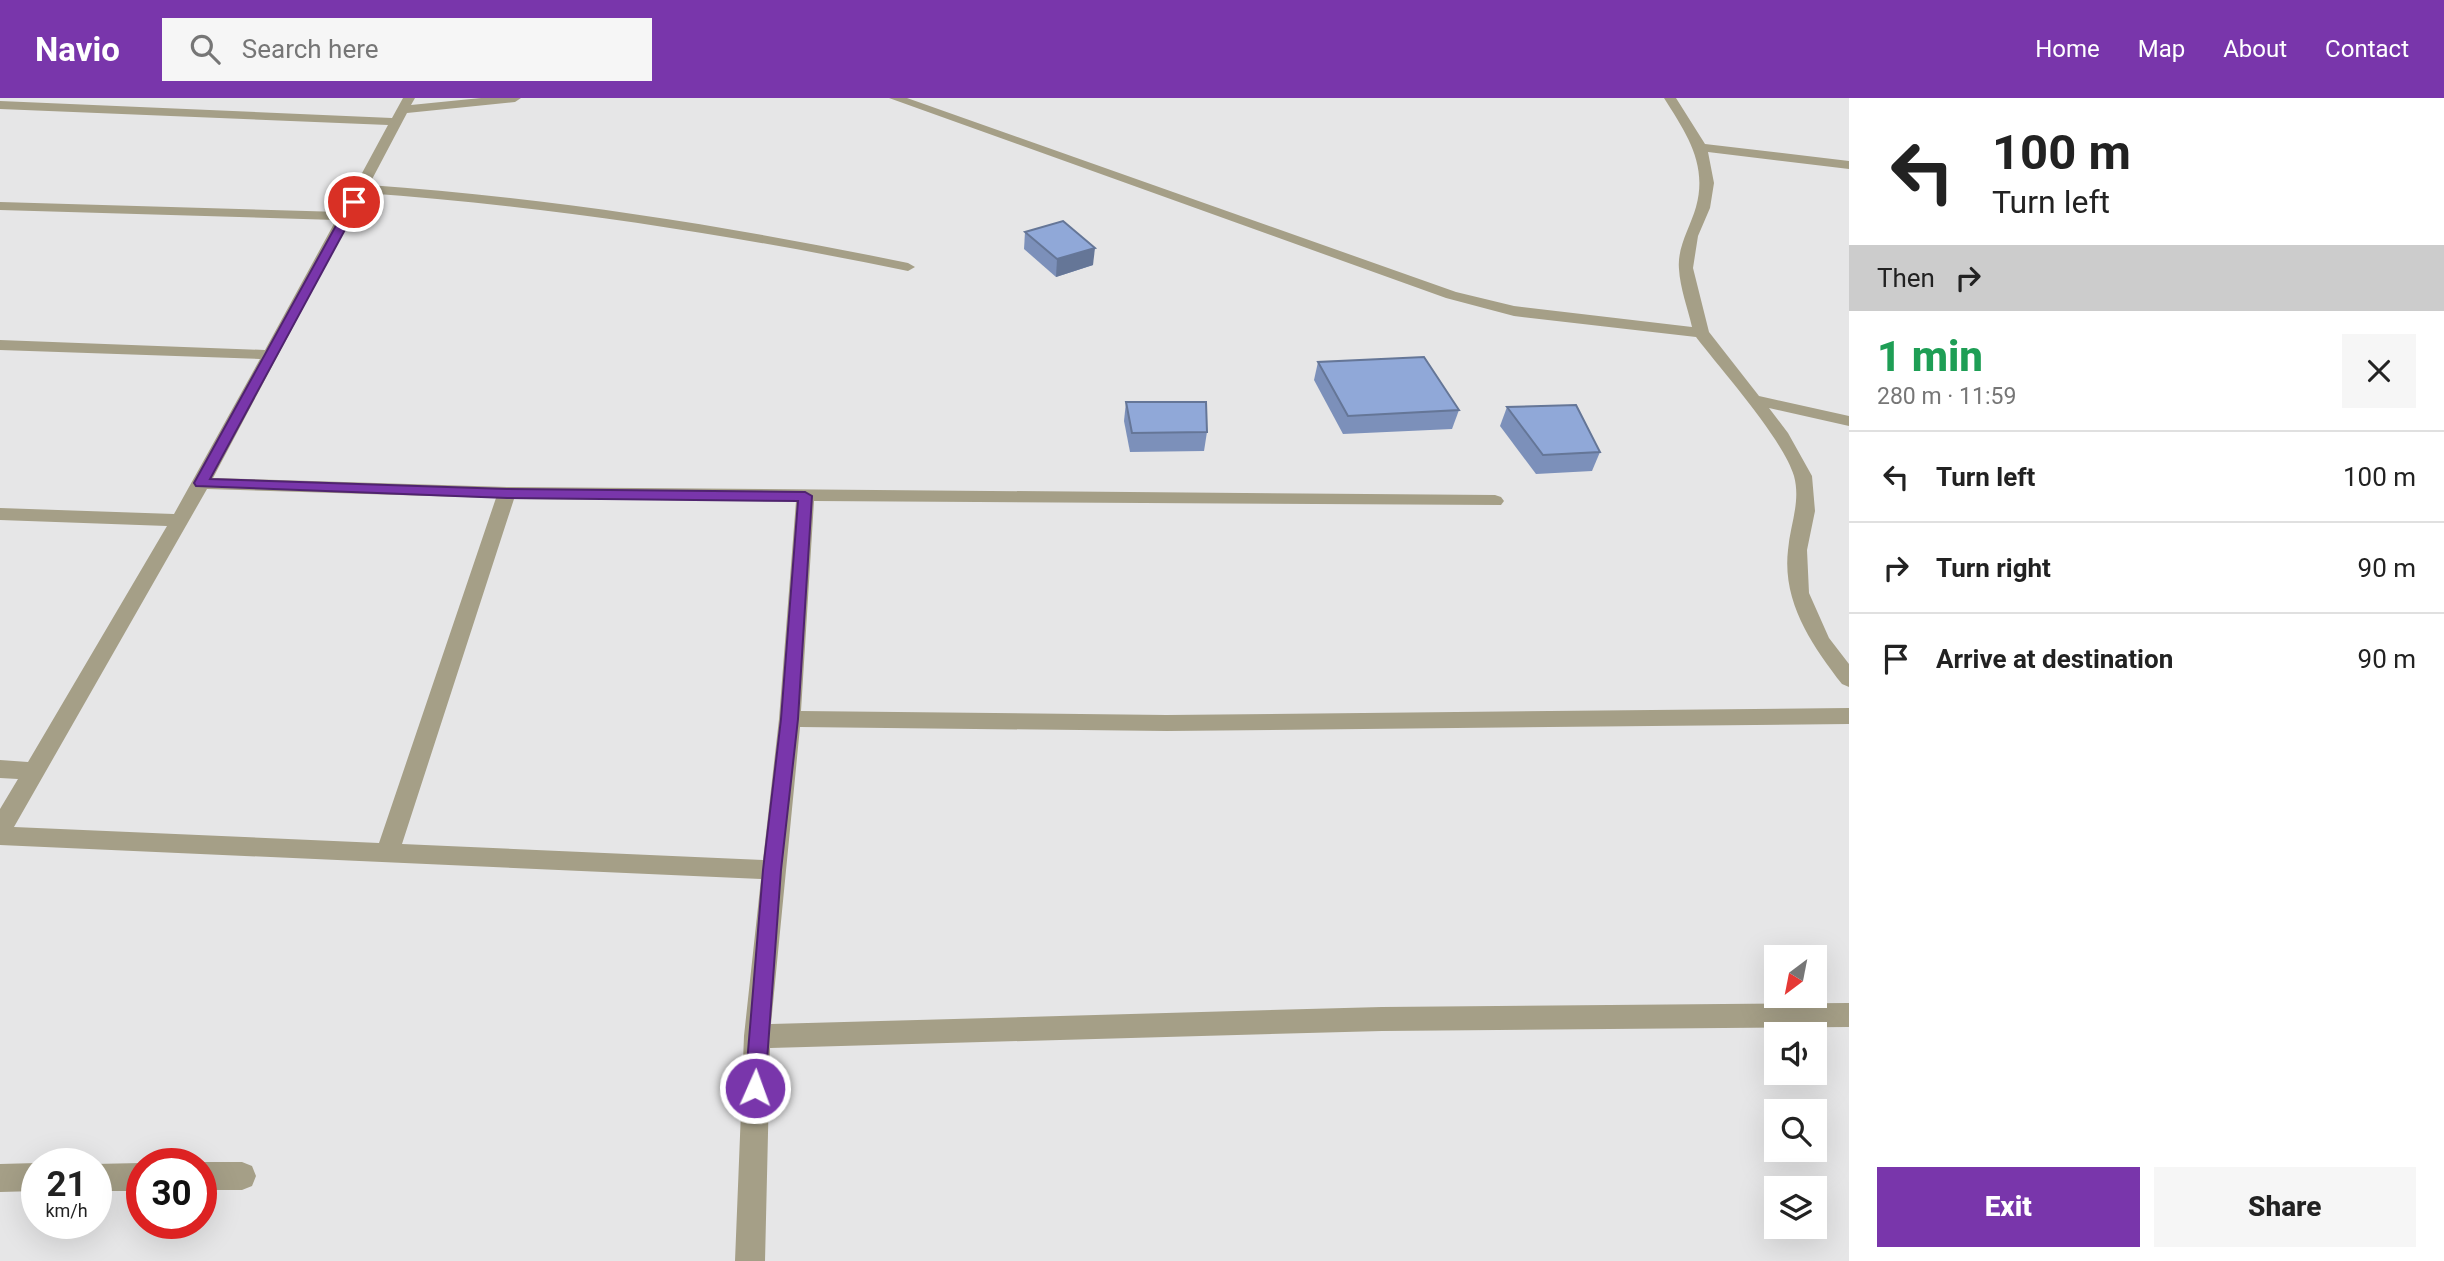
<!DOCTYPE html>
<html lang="en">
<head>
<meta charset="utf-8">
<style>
	body { margin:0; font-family:Roboto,sans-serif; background:#f6f6f6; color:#222; height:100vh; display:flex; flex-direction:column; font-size:26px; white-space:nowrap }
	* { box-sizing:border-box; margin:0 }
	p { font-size:23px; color:#767676 }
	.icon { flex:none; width:38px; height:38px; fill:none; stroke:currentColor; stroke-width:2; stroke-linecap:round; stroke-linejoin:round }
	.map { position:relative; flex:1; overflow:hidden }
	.details { display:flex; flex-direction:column; background:#fff; width:595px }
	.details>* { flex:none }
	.banner { background:#fff; color:#222; overflow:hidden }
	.needle { width:46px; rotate:212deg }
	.fabs { position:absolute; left:1764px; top:847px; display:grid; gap:14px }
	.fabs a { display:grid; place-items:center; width:63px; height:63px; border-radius:0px; background:#fff; box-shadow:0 7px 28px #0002; font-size:35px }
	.speed { position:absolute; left:21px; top:1050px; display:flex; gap:14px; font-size:35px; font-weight:700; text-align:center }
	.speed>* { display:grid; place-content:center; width:91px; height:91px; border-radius:50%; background:#fff; box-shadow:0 7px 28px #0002; line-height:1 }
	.speed small { font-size:18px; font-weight:400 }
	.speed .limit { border:10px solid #d22; background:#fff; color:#111 }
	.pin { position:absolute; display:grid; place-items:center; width:60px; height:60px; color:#fff; margin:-30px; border:4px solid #fff; border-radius:50%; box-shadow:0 2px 7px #0007 }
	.me { position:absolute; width:77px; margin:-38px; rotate:2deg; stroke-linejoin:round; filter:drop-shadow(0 0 5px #0008) }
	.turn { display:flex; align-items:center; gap:24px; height:147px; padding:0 28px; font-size:32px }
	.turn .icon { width:91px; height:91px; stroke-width:2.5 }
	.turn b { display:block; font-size:49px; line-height:60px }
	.then { display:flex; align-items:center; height:66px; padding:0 28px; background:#0003; gap:14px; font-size:26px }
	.round { display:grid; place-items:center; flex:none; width:74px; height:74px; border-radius:0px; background:#f6f6f6 }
	.headline { display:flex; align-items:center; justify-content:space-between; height:119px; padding:0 28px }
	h1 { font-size:42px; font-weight:800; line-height:52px; color:#1e9e55 }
	.cta { display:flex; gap:14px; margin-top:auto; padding:14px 28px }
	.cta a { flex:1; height:80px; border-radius:0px; background:#7936ab; color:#fff; font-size:28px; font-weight:800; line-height:80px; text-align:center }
	.cta a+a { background:#f6f6f6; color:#222 }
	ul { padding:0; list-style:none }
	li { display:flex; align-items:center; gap:21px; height:91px; padding:0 28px; border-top:2px solid #e0e0e0 }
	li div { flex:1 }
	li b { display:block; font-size:26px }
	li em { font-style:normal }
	header { display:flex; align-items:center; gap:42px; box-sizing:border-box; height:98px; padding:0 35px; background:#7936ab; color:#fff }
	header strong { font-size:33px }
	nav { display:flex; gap:38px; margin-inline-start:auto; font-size:24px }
	.search { width:490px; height:63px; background:#f6f6f6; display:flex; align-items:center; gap:18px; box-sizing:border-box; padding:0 24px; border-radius:0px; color:#767676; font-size:26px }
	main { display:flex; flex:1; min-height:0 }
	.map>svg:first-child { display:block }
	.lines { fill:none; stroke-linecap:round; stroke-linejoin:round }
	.street { fill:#a59f87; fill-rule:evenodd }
	.wall { fill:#7c90ba }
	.shaded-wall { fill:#657697 }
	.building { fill:#90a8d8; stroke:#657697; stroke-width:2 }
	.route { fill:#7936ab; stroke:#4f236f; stroke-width:2 }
</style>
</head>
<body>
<header>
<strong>Navio</strong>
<div class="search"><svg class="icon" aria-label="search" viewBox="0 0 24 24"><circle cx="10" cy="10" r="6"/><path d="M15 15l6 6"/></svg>Search here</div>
<nav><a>Home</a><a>Map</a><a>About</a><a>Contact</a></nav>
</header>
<main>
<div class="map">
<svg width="1849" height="1163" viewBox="0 0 1849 1163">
	<rect width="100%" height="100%" fill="#e6e6e7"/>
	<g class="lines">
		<g class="street">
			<path d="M403,0H415L411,7L481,0H521L515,4L407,15L369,87C550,100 729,128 908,165L915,169L908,173C728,136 548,108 364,95L213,380L507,389L1495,397L1501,399L1504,403L1501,407L814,403L801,613L1167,617L1849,610V626L1167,633L800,629L771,926L1382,909L1849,905V929L1382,933L770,950L765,1163H735L744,938L761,781L0,747V711L18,681L0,680V662L28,664L167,428L0,422V410L174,416L260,261L0,252V242L265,252L336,122L0,112V104L341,114L388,27L0,11V3L392,20ZM207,391L496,400L379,745L14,729ZM514,401L796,403L779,621L763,762L402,746Z"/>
			<path d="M889,0H907L1456,194L1514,208L1692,229C1688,211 1680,190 1679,171C1677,149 1690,130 1696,109C1708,66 1686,35 1664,0H1676L1705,46L1849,63V71L1708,54L1714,85L1710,110L1698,138L1693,170L1709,234L1759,298L1849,318V328L1769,310L1788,335L1812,378L1815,413L1807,452L1809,495L1829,540L1849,566V589L1842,586C1812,547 1782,504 1788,452C1790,427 1801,404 1794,378C1783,341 1722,273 1696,239L1514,218L1446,200Z"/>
			<polygon points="201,1064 242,1064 252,1068 256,1078 252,1088 242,1092 201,1092 201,1066 197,1066"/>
			<polygon points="37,1065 37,1093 0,1094 0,1066"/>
			<polygon points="142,1065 142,1093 96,1093 94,1066"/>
		</g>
	</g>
	<g class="wall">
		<polygon points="1025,134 1093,167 1056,179 1024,151"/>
		<polygon points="1318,264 1459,312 1452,331 1343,336 1314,282"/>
		<polygon points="1126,304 1207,334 1204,353 1130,354 1124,323"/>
		<polygon points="1507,309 1600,354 1592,373 1536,376 1500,328"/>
	</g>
	<polygon class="shaded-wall" points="1095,150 1093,167 1056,179 1057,161"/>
	<g class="building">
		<polygon points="1063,123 1095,150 1057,161 1025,134"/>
		<polygon points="1424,259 1459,312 1348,318 1318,264"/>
		<polygon points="1126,304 1206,304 1207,334 1132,335"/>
		<polygon points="1576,307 1600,354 1543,357 1507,309"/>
	</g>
	<polygon class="route" points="354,101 360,104 210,381 507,391 805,394 812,398 798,621 781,772 765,990 762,997 755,1000 748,997 745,990 763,772 781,621 798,403 507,400 196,388 194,385 349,104"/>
</svg>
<div class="fabs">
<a><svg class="needle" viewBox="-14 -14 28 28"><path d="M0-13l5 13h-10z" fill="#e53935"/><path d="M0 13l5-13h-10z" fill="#767676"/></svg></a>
<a><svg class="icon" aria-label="sound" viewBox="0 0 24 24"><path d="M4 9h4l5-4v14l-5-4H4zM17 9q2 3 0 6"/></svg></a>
<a><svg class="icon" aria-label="search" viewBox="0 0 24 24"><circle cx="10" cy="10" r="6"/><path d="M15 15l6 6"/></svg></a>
<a><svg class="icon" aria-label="layers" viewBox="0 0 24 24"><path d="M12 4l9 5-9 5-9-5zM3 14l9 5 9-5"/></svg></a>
</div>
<div class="speed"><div>21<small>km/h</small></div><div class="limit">30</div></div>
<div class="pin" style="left:354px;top:104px;background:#d93025"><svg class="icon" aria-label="arrive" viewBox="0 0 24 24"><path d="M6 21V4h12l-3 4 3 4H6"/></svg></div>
<svg class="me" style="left:755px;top:990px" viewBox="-20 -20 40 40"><circle r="17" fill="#7936ab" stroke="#fff" stroke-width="3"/><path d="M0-11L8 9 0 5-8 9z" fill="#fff"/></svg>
</div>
<section class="details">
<div class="banner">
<div class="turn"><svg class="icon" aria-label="left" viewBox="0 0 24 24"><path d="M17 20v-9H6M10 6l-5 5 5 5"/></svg><div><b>100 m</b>Turn left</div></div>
<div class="then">Then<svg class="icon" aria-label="right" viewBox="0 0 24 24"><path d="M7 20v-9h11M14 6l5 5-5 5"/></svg></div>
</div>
<div class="headline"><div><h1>1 min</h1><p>280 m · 11:59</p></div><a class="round"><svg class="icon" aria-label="close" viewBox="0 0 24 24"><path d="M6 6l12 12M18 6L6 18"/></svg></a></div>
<ul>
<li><svg class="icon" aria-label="left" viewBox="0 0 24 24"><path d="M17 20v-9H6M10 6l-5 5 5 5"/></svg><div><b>Turn left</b></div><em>100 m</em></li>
<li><svg class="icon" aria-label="right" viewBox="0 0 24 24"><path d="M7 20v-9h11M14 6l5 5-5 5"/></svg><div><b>Turn right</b></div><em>90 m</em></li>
<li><svg class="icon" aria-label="arrive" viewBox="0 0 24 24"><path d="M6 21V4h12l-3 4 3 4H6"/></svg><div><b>Arrive at destination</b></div><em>90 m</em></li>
</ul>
<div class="cta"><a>Exit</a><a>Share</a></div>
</section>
</main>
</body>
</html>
